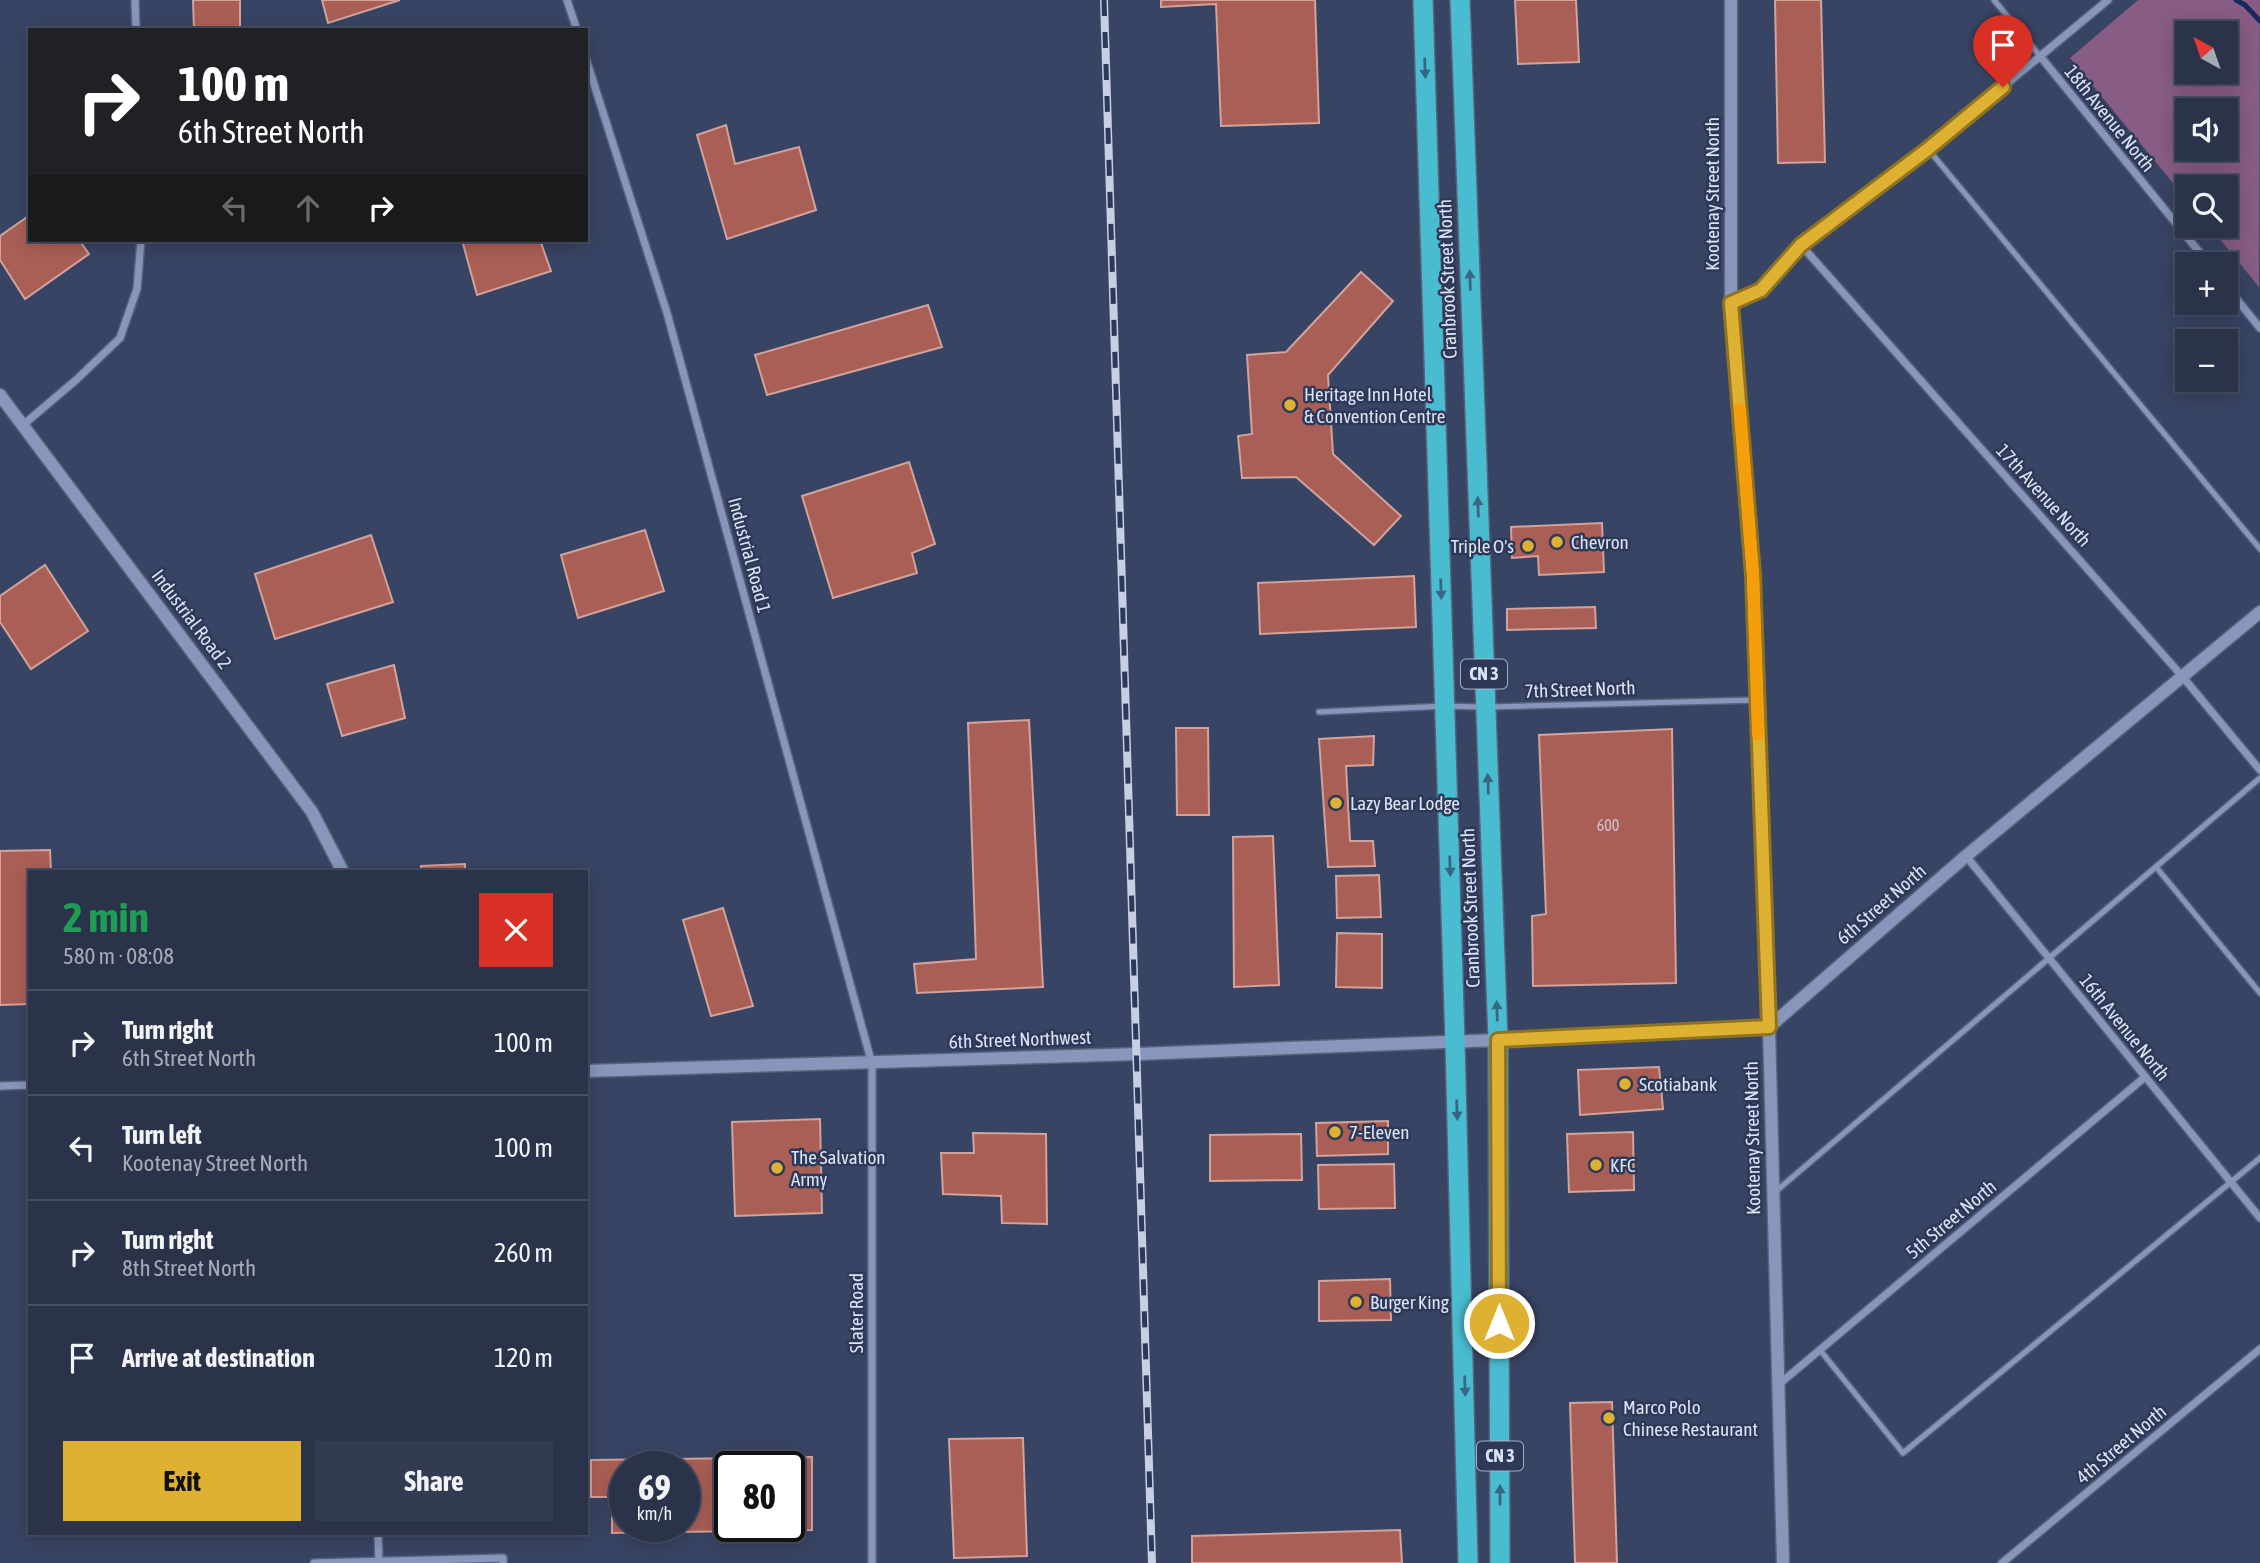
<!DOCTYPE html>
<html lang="en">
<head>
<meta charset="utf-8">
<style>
	body { margin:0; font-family:"Asap Condensed",sans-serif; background:#323b51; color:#f1f3f6; height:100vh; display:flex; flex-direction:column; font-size:26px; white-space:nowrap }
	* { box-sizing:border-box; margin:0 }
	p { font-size:23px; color:#a5aab5 }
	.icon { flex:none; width:38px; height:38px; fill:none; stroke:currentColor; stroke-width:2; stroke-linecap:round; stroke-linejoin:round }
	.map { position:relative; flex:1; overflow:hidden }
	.details { position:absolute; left:28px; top:870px; width:560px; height:665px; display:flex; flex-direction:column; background:#2a334a; border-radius:0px; box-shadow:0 4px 18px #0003,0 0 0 2px #464e62 }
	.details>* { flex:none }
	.banner { position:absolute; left:28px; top:28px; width:560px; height:214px; border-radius:0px; box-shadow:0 4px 18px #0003,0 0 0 2px #464e62; background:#202124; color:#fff; overflow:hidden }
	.needle { width:46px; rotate:320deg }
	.controls { position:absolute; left:2175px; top:21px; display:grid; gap:14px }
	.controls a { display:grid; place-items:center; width:63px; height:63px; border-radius:0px; background:#2a334a; box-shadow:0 4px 18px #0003,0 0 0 2px #464e62; font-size:35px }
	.speed { position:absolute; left:609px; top:1451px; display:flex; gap:14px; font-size:35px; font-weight:700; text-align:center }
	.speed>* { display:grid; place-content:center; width:91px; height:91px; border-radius:50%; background:#2a334a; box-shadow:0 4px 18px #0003,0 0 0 2px #464e62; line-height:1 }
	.speed small { font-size:18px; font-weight:400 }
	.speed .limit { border:4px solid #111; border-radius:10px; background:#fff; color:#111 }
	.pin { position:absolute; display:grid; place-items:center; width:60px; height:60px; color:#fff; margin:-72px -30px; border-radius:50% 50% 50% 0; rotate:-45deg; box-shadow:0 0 7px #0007 }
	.pin .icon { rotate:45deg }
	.me { position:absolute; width:77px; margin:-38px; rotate:0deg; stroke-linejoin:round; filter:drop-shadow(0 0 5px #0008) }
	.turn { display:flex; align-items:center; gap:24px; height:147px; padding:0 35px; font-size:32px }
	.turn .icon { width:91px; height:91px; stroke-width:2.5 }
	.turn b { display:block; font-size:49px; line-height:60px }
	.lanes { display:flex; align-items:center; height:66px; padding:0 35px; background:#0003; justify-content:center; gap:35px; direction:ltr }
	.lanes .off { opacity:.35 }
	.round { display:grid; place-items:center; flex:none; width:74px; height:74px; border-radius:0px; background:#323b51 }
	.overview { display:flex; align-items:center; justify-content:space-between; height:119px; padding:0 35px }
	h1 { font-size:42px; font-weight:700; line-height:52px; color:#1e9e55 }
	.cta { display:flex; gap:14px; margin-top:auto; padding:14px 35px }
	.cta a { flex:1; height:80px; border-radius:0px; background:#deb133; color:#111; font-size:28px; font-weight:700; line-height:80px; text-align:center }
	.cta a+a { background:#323b51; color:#f1f3f6 }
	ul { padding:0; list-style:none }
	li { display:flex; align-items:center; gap:21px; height:105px; padding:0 35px; border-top:2px solid #464e62 }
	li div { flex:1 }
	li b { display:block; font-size:26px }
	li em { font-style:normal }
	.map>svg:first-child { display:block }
	.green { fill:#875c85; fill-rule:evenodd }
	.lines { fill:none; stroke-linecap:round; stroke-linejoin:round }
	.stream { stroke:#19295f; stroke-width:5 }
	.building { fill:#aa5f56; stroke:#d1a39c; stroke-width:2; fill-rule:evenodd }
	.service-casing { stroke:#57627c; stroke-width:8 }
	.minor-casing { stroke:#57627c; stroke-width:10 }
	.tertiary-casing { stroke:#57627c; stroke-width:15 }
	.trunk-casing { stroke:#57627c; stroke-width:22 }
	.service { stroke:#8796ba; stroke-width:5 }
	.minor { stroke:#8796ba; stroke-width:7 }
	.tertiary { stroke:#8796ba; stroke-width:12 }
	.trunk { stroke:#4abcd0; stroke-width:19 }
	.rail-casing { stroke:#c6cfe3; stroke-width:8 }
	.rail { stroke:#2e3958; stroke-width:5; stroke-dasharray:16; stroke-linecap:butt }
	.oneway { fill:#386782 }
	.route-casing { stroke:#907321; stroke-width:18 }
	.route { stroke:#deb133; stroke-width:12 }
	.slow { stroke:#f59e0b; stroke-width:12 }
	.poi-dot { fill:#deb133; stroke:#2e3958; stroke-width:2.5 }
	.labels { text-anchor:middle; stroke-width:5; stroke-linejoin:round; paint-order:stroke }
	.number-label { font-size:16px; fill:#cfc2ce }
	.shield { fill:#2e3958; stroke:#a7b0c7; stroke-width:2 }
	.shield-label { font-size:18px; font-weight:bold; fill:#dbe3f6 }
	.street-label { font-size:19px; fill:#dbe3f6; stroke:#2e3958 }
	.poi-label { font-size:19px; fill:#dbe3f6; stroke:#2e3958; text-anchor:start }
</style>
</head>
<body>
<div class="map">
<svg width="2260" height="1563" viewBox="0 0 2260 1563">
	<rect width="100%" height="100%" fill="#384463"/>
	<path class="green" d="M2138,0H2260L2259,287L2209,226H2226V187H2188L2187,200L2070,58ZM2188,33H2226V72H2188ZM2188,110H2226V149H2188Z"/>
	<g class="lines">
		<polyline class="stream" points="2236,0 2245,5 2260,21"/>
	</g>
	<g class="building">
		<polygon points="193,0 240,0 240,30 194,30"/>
		<polygon points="322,0 400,0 328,23"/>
		<polygon points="1161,0 1315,0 1319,123 1221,126 1216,4 1161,7"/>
		<polygon points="1515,0 1576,0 1579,62 1518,64"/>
		<polygon points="1775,0 1821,0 1825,162 1778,163"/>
		<polygon points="726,125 735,164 799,147 816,210 727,239 697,135"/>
		<polygon points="30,215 30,240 79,240 89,254 25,299 0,260 0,236"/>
		<polygon points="462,240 540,240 551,271 477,295"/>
		<polygon points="1361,272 1393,301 1328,375 1333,454 1401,516 1374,545 1296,477 1242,478 1238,436 1252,434 1247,355 1286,352"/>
		<polygon points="928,305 942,347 767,395 755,355"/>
		<polygon points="909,462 935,544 912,553 917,573 833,598 802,496"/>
		<polygon points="1602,523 1604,572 1539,575 1538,556 1512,558 1511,527"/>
		<polygon points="645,530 664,591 578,618 561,555"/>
		<polygon points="371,535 393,602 275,639 255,574"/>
		<polygon points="45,565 88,631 31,669 0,622 0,596"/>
		<polygon points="1414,576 1416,627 1260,634 1258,583"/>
		<polygon points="1595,607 1596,628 1507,630 1507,609"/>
		<polygon points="394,665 405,718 342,736 327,684"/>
		<polygon points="1029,720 1043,987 917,993 914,964 976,959 968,723"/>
		<polygon points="1176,728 1208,728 1209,815 1177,815"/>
		<polygon points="1672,729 1676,983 1533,986 1532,916 1546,914 1539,735"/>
		<polygon points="1374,736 1373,765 1346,766 1350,841 1373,841 1375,866 1328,867 1319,739"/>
		<polygon points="1273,836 1279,985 1234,987 1233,837"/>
		<polygon points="50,850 51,872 30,872 30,1004 0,1005 0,851"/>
		<polygon points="465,864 465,872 421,872 421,866"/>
		<polygon points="1379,875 1381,917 1337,918 1336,876"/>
		<polygon points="723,908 753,1006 711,1016 683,920"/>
		<polygon points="1337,933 1382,934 1382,988 1336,987"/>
		<polygon points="1659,1067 1663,1109 1580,1115 1578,1070"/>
		<polygon points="820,1119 822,1213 735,1216 732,1122"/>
		<polygon points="1388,1121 1388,1154 1317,1156 1316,1123"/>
		<polygon points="1633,1132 1634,1190 1569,1192 1567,1134"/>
		<polygon points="973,1133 1046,1134 1047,1224 1002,1223 1001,1196 943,1194 941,1153 974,1153"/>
		<polygon points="1301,1134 1302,1180 1210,1181 1210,1135"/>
		<polygon points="1394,1164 1395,1208 1319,1209 1318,1165"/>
		<polygon points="1390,1279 1391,1320 1319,1321 1319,1281"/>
		<polygon points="1612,1402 1617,1563 1575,1563 1570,1403"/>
		<polygon points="1023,1438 1027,1556 954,1558 949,1439"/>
		<path d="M812,1457V1530L612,1533V1497H591V1460ZM625,1466H684V1526H625ZM730,1466H789V1526H730Z"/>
		<polygon points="1400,1530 1402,1563 1192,1563 1192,1536"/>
	</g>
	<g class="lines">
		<defs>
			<g id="service">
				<polyline points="1994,0 2040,56"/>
				<polyline points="1928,149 2260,549"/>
				<polyline points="1490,707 1757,700"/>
				<polyline points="1319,712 1445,706 1480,707"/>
				<polyline points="2156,867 2260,993"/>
				<polyline points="1775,1192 2260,778"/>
				<polyline points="1820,1350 1903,1453 2260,1158"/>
			</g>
			<g id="minor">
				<polyline points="135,0 136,30"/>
				<polyline points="567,0 577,30"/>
				<polyline points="2040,56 2209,264"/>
				<polyline points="586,59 667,313 872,1064 872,1563"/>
				<polyline points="1801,245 2182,676 2260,770"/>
				<polyline points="2226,286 2260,328"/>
				<polyline points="1731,303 1761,290 1801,245 1928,149 2108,0"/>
				<polyline points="23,425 76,380 120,338 137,289 141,240"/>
				<polyline points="1966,856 2260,1218"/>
				<polyline points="0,1086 30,1085"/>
				<polyline points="1778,1385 2145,1077"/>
				<polyline points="378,1533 379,1563"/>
				<polyline points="314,1563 503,1558 503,1563"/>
				<polyline points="2002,1563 2260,1349"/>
			</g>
			<g id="tertiary">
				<polyline points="1731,0 1731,303 1753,575 1769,1027 1783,1563"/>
				<polyline points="0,395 312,812 343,872"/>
				<polyline points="586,1071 1138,1054 1498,1040 1769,1027 1966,856 2260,612"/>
			</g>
			<g id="trunk">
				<polyline points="1423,0 1455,1042 1468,1563"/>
				<polyline points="1460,0 1498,1040 1500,1563"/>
			</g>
		</defs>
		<use href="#service" class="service-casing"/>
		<use href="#minor" class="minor-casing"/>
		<use href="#tertiary" class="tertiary-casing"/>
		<use href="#trunk" class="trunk-casing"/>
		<use href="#service" class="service"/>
		<use href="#minor" class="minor"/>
		<use href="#tertiary" class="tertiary"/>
		<use href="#trunk" class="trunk"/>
		<defs>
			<polyline id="rail" points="1104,0 1152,1563"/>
		</defs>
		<use href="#rail" class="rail-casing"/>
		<use href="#rail" class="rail"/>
	</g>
	<defs><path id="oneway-solid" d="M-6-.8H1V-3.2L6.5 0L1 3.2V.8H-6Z" transform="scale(1.75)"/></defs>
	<g class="oneway">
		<use href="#oneway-solid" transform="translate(1425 68) rotate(88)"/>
		<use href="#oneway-solid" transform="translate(1470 280) rotate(-92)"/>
		<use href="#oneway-solid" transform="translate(1478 507) rotate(-92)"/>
		<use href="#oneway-solid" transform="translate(1441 589) rotate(88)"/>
		<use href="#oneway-solid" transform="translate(1488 784) rotate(-92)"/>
		<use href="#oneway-solid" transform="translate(1450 866) rotate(88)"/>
		<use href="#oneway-solid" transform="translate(1497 1011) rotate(-92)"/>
		<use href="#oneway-solid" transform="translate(1457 1110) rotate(88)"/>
		<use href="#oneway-solid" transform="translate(1465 1386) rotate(88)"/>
		<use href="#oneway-solid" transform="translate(1500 1495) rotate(-90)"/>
	</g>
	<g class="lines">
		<defs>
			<polyline id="route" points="1499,1323 1498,1040 1769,1027 1753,575 1731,303 1761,290 1801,245 1928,149 2003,87"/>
		</defs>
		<use href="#route" class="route-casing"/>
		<use href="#route" class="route"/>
		<polyline class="slow" points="1740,409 1753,575 1758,734"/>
	</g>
	<g class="poi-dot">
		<circle cx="1290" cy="405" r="7"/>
		<circle cx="1557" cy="542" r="7"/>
		<circle cx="1528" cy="546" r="7"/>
		<circle cx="1336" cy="803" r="7"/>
		<circle cx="1625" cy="1084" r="7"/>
		<circle cx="1335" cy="1132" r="7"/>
		<circle cx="1596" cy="1165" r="7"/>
		<circle cx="777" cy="1168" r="7"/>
		<circle cx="1356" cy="1302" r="7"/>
		<circle cx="1609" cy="1418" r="7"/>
	</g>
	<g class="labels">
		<g class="number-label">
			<text x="1608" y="831">600</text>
		</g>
		<g class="shield">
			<rect x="1461" y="659.5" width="46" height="29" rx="5"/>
			<rect x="1477" y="1441.5" width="46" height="29" rx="5"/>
		</g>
		<g class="shield-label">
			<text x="1484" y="680">CN 3</text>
			<text x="1500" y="1462">CN 3</text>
		</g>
		<g class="street-label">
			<text transform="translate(2110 118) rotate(51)" y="7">18th Avenue North</text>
			<text transform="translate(1712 194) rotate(-90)" y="7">Kootenay Street North</text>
			<text transform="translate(1447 279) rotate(-92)" y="7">Cranbrook Street North</text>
			<text transform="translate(2044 495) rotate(48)" y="7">17th Avenue North</text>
			<text transform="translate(750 555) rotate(75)" y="7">Industrial Road 1</text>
			<text transform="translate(192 619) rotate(53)" y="7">Industrial Road 2</text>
			<text transform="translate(1580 689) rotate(-2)" y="7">7th Street North</text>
			<text transform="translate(1881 904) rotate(-41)" y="7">6th Street North</text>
			<text transform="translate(1470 908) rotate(-92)" y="7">Cranbrook Street North</text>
			<text transform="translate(2125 1027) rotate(51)" y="7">16th Avenue North</text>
			<text transform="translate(1020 1039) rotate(-2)" y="7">6th Street Northwest</text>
			<text transform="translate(1752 1138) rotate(-91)" y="7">Kootenay Street North</text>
			<text transform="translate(1951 1219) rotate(-40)" y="7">5th Street North</text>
			<text transform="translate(856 1313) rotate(-90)" y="7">Slater Road</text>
			<text transform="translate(2121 1444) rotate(-40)" y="7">4th Street North</text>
		</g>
		<g class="poi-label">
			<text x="1304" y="401">Heritage Inn Hotel<tspan x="1304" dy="22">&amp; Convention Centre</tspan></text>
			<text x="1571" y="549">Chevron</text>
			<text x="1514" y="553" text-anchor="end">Triple O's</text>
			<text x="1350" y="810">Lazy Bear Lodge</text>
			<text x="1639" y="1091">Scotiabank</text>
			<text x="1349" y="1139">7-Eleven</text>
			<text x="791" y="1164">The Salvation<tspan x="791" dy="22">Army</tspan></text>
			<text x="1610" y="1172">KFC</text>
			<text x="1370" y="1309">Burger King</text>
			<text x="1623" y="1414">Marco Polo<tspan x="1623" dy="22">Chinese Restaurant</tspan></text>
		</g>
	</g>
</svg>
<div class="controls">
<a><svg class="needle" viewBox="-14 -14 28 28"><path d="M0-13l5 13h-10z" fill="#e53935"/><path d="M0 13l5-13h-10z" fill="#a5aab5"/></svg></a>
<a><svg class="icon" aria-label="sound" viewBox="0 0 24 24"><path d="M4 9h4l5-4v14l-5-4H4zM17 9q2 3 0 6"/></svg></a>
<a><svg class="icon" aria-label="search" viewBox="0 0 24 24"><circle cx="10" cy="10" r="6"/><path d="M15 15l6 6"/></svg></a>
<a>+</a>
<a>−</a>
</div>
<div class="speed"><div>69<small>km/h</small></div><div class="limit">80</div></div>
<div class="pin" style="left:2003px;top:87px;background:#d93025"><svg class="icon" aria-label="arrive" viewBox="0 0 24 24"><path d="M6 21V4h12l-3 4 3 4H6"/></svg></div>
<svg class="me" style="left:1499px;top:1323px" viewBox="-20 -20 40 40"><circle r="17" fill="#deb133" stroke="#fff" stroke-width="3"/><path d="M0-11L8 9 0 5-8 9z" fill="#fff"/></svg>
<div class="banner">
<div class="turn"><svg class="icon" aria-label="right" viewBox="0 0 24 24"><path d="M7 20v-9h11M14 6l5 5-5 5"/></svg><div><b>100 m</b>6th Street North</div></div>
<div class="lanes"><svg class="icon off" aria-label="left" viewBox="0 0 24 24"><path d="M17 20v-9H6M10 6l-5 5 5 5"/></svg><svg class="icon off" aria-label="ahead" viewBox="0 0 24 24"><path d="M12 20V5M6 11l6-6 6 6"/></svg><svg class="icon" aria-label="right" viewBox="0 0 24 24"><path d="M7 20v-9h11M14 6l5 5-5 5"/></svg></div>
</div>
<section class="details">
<div class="overview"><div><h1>2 min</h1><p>580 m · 08:08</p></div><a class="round" style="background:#d93025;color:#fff"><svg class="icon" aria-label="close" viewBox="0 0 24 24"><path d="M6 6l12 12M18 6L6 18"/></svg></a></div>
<ul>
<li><svg class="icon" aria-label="right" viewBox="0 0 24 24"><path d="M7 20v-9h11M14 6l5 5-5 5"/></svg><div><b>Turn right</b><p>6th Street North</p></div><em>100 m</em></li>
<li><svg class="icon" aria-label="left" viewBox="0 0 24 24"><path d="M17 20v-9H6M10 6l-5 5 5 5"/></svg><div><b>Turn left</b><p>Kootenay Street North</p></div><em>100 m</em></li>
<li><svg class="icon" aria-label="right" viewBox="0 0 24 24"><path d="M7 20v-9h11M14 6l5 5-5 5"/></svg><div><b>Turn right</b><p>8th Street North</p></div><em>260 m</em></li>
<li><svg class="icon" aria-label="arrive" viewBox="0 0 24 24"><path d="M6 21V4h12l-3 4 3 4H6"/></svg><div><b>Arrive at destination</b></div><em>120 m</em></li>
</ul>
<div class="cta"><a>Exit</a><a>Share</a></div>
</section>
</div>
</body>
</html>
